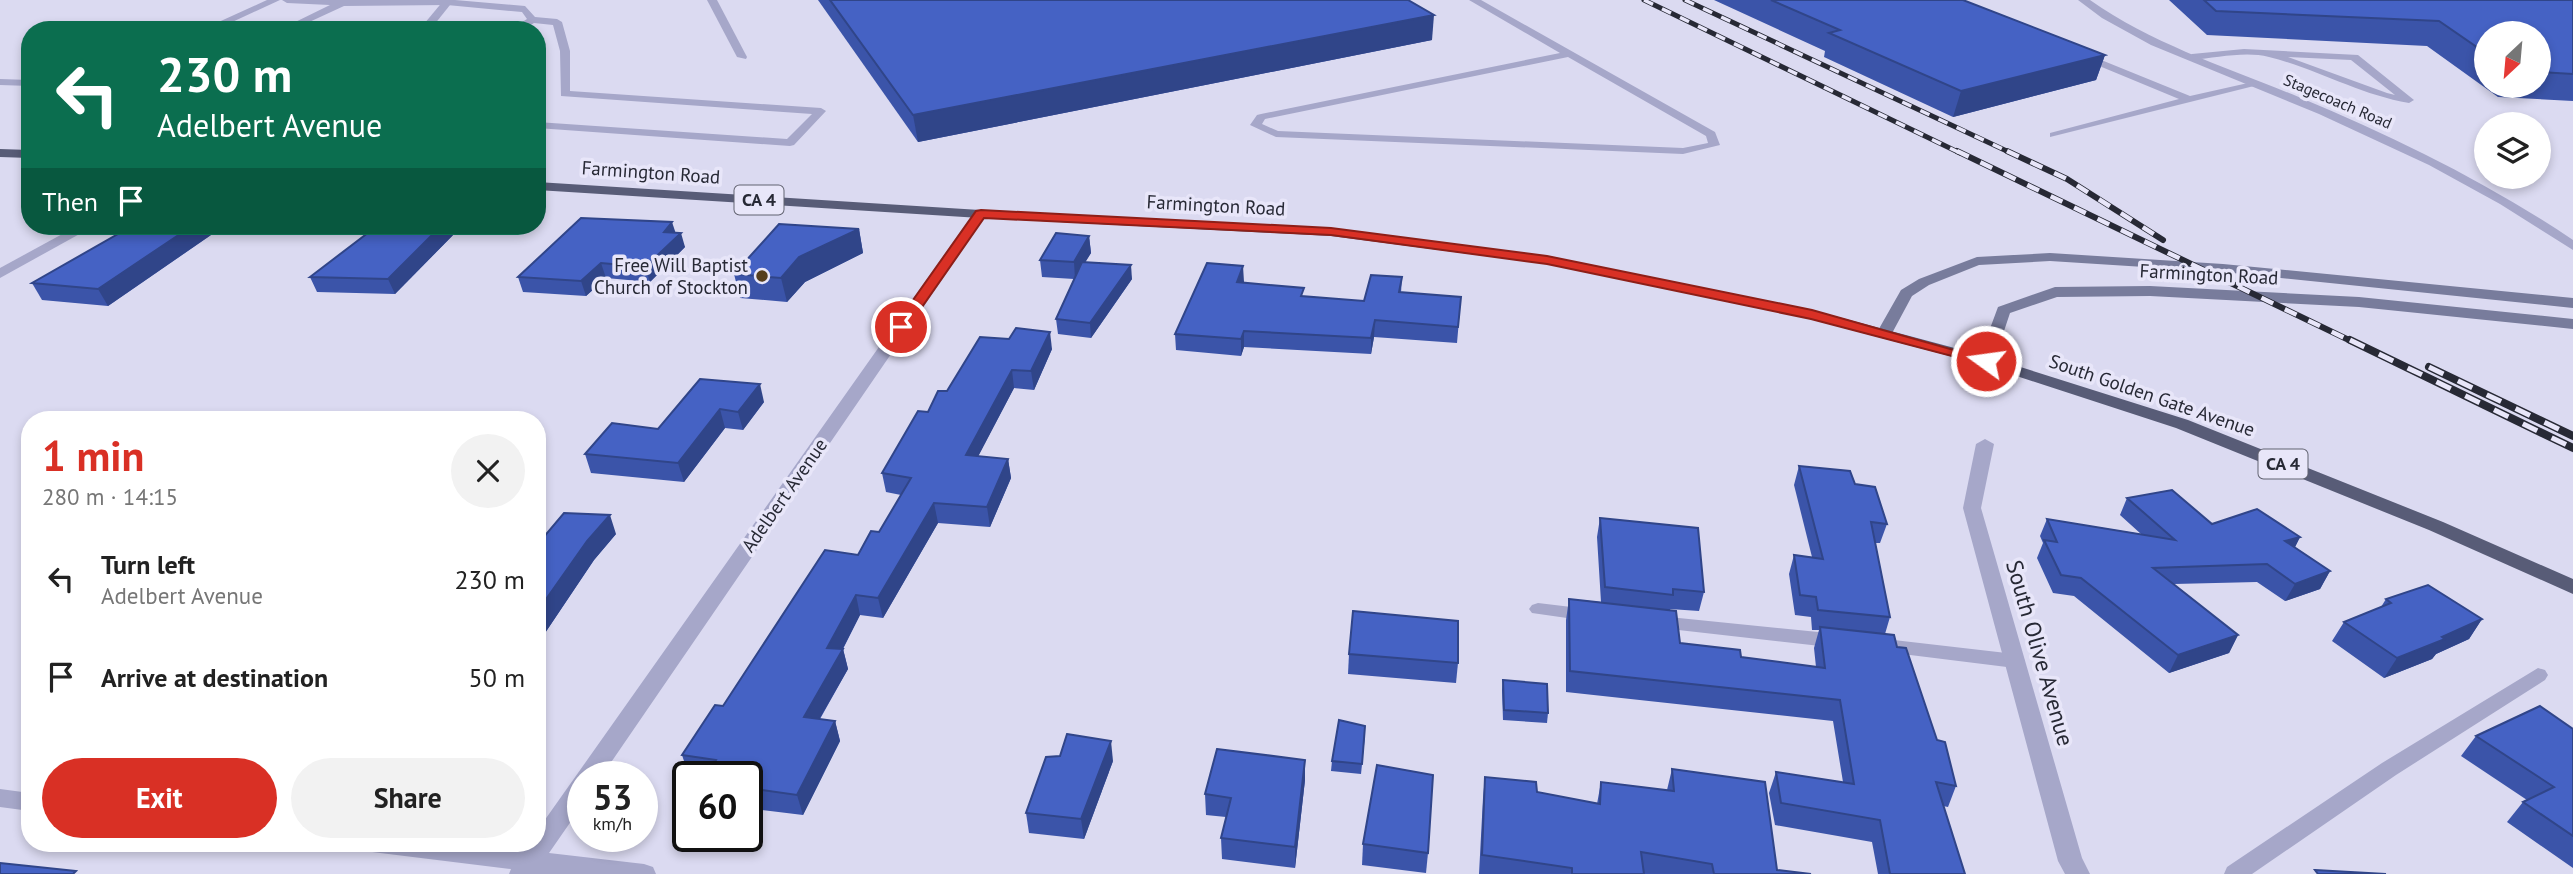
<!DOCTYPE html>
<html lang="en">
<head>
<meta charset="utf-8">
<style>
	body { margin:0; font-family:"PT Sans",sans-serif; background:#f2f2f2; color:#222; height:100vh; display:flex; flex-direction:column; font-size:26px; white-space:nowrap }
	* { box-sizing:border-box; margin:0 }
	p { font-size:23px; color:#767676 }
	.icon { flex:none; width:38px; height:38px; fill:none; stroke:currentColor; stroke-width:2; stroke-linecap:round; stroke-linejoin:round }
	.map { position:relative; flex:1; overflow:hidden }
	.panel { position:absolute; left:21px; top:411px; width:525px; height:441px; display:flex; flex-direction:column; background:#fff; border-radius:28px; box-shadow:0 4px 10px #0003 }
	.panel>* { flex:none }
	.top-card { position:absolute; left:21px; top:21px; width:525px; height:214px; border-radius:28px; box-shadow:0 4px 10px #0003; background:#0b6e4f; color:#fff; overflow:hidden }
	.needle { width:46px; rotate:206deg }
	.buttons { position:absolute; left:2474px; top:21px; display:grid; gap:14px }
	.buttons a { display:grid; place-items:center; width:77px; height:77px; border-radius:50%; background:#fff; box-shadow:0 4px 10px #0003; font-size:35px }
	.speed { position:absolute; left:567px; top:761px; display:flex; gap:14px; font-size:35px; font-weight:700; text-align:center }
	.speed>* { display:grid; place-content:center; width:91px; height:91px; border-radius:50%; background:#fff; box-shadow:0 4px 10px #0003; line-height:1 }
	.speed small { font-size:18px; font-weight:400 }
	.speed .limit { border:4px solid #111; border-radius:10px; background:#fff; color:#111 }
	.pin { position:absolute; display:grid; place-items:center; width:60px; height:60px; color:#fff; margin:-30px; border:4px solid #fff; border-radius:50%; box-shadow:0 2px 7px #0007 }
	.me { position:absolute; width:77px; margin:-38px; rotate:284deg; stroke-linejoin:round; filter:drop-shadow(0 0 5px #0008) }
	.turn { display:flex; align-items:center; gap:24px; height:147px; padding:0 21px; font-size:32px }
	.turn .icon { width:91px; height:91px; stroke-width:2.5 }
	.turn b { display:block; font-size:49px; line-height:60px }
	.then { display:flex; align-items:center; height:66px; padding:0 21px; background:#0003; gap:14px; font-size:26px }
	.round { display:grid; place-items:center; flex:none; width:74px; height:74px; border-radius:37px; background:#f2f2f2 }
	.overview { display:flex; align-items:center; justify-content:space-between; height:119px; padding:0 21px }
	h1 { font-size:42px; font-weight:700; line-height:52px; color:#d93025 }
	.cta { display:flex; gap:14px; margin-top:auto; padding:14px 21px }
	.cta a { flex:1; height:80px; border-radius:42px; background:#d93025; color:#fff; font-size:28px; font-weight:700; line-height:80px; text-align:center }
	.cta a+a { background:#f2f2f2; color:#222 }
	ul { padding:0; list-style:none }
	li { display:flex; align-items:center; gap:21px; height:98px; padding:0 21px }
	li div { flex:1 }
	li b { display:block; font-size:26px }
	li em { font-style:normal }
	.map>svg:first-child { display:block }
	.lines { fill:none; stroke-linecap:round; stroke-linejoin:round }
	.service { fill:#a6a7c9; fill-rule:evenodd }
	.minor { fill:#a6a7c9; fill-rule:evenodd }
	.secondary { fill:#787c9c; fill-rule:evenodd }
	.primary { fill:#585c77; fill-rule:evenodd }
	.rail-far2-casing { stroke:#272935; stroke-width:5 }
	.rail-far1-casing { stroke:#272935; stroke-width:6 }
	.rail-casing { stroke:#272935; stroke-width:8 }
	.rail-far2 { stroke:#e8e6f9; stroke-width:3.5; stroke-dasharray:10; stroke-linecap:butt }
	.rail-far1 { stroke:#e8e6f9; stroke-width:4.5; stroke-dasharray:13; stroke-linecap:butt }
	.rail { stroke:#e8e6f9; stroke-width:5; stroke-dasharray:16; stroke-linecap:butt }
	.wall { fill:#3b54a9; fill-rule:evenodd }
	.shaded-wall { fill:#304589 }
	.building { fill:#4562c4; stroke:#304589; stroke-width:2 }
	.route { fill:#d93025; stroke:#8d1f18; stroke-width:2 }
	.poi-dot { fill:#563f1d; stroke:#e8e6f9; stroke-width:2.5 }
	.labels { text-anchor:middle; stroke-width:7; stroke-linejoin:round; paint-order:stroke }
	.far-street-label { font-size:16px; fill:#272935; stroke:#e8e6f9 }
	.shield { fill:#e8e6f9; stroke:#616270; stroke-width:2 }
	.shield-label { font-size:18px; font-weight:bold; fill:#272935 }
	.street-label { font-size:19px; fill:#272935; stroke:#e8e6f9 }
	.poi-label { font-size:19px; fill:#272935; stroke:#e8e6f9; text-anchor:end }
	.near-street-label { font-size:23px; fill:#272935; stroke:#e8e6f9 }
</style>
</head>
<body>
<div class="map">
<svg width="2573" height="874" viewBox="0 0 2573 874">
	<rect width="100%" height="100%" fill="#dbdaf1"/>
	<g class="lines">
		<g class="service">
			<polygon points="267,0 280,0 215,30 201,30"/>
			<polygon points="282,0 455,0 525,6 535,17 557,19 562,22 570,51 570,91 821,108 826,111 794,145 790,146 537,128 537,122 787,139 812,114 561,96 560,51 553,25 534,23 522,30 510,30 527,19 522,12 447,5 344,6 292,30 279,30 330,5 287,3"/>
			<polygon points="707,0 717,0 747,57 746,59 737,57"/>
			<path d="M1469,0H1481L1715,132L1720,145L1683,154L1276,137L1250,125L1257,115L1261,114L1560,53ZM1568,57L1706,136L1708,143L1683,148L1278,131L1262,124L1265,119Z"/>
			<path d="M2244,49L2358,55L2414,100L2409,103C2360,95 2317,69 2269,57C2245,51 2216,58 2192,60L2187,57L2192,54ZM2288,57L2351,60L2395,95L2387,93Z"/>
			<polygon points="2084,53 2190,96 2257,81 2262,84 2050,137 2050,133 2179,99 2080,58 2080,54"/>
			<polygon points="0,79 30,80 30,86 0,85"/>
			<polygon points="1538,603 1588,609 1595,611 1597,615 1595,619 1588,621 1532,613 1529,609 1532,605"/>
			<polygon points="1659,616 1838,634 1845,636 1847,641 1845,646 1838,648 1652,627 1650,622 1652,617"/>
			<polygon points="1885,639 2015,654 2022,656 2025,661 2022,666 2015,668 1878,651 1876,646 1878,641"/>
			<polygon points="2538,668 2545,670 2548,675 2545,680 2396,775 2252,874 2224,874 2227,867 2382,763"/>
		</g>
		<g class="minor">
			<polygon points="444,0 454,0 430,30 419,30"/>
			<path d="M2078,0H2090C2154,45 2229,68 2301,98C2396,138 2487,182 2573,240V250L2500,204L2429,165L2319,114L2151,45L2102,18Z"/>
			<polygon points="980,210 987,214 601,777 583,777 583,804 549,853 644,864 653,867 656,874 509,874 511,869 364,851 361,844 459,844 524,851 529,844 537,844 537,831 975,211"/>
			<polygon points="77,226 94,226 0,278 0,268"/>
			<polygon points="1985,439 1994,444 1981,508 2082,858 2090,874 2065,874 2058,861 1963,508 1976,444"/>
			<polygon points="0,789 30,793 30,811 0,807"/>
		</g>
		<g class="secondary">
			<polygon points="2050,253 2223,264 2573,298 2573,308 2223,272 2050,261 1979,265 1929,285 1912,296 1890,337 1878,337 1876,334 1901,290 1919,279 1977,257"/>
			<polygon points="2150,286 2359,297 2573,319 2573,329 2359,307 2150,296 2057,297 2010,313 1994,361 1986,366 1978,361 1998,307 2055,287"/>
		</g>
		<g class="primary">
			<polygon points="0,149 30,150 30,158 0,157"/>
			<polygon points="537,182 980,210 1331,228 1547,256 1812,310 1992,358 2188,420 2443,522 2573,579 2573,594 2429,530 2176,428 1980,364 1810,319 1547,264 1331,236 980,218 537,190"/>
		</g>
		<defs>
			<g id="rail-far2">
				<polyline points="1644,0 1960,153"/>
				<polyline points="1685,0 2011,153"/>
			</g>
			<g id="rail-far1">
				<polyline points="1957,151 2353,342"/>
				<polyline points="2007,151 2067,179 2163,240"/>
			</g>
			<g id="rail">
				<polyline points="2350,340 2573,448"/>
				<polyline points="2429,367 2573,436"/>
			</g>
		</defs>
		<use href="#rail-far2" class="rail-far2-casing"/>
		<use href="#rail-far1" class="rail-far1-casing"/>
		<use href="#rail" class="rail-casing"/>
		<use href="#rail-far2" class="rail-far2"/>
		<use href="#rail-far1" class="rail-far1"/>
		<use href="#rail" class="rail"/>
	</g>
	<g class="wall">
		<polygon points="818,0 1408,0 1432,40 918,142"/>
		<polygon points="1714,0 1963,0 2105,55 2096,80 1953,117 1824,57 1825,51"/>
		<path d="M2169,0H2573V101L2498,97L2427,46L2207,35ZM2487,33H2539V86H2487Z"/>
		<polygon points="132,226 224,226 108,306 42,300 32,283"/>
		<polygon points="859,229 863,253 805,282 787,302 740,298 734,274"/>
		<polygon points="457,231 395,294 317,292 310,277"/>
		<polygon points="675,232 685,247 650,282 606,278 586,296 523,292 518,277"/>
		<polygon points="1089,236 1091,253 1085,262 1132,279 1091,338 1058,334 1056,319 1074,279 1042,277 1040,260"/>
		<polygon points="1402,277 1401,293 1461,297 1457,343 1374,337 1371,354 1244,347 1241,356 1176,350 1175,334 1243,283 1304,296 1364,301"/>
		<polygon points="1009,339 1052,349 1034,390 1014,388 978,456 1008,459 1011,478 990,527 938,523 883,618 860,615 843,649 848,669 820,719 835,721 840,741 803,815 747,808 747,777 699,777 689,776 682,755 723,706 879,532 901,495 886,492 882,473 928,412 947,391"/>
		<polygon points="700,379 764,402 743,430 725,428 684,482 591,473 585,454 658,429"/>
		<polygon points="1799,466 1855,484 1887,524 1880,543 1875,543 1890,617 1885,634 1897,647 1956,786 1948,807 1943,806 1965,874 1878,874 1872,842 1775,825 1769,793 1776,772 1843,782 1833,721 1566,692 1566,620 1569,599 1601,602 1597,537 1600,518 1704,592 1699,611 1670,609 1680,643 1741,657 1816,667 1814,648 1819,630 1812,630 1811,617 1795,615 1789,574 1794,555 1812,557 1794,485"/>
		<polygon points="2127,498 2212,524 2300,537 2295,547 2330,571 2320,589 2285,601 2257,582 2174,584 2238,635 2229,653 2169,673 2074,596 2053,593 2037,558 2043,543 2040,536 2047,519 2141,534 2120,515"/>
		<polygon points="616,534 594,560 541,639 537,639 537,537 543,538"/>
		<polygon points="2386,599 2482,619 2469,639 2436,654 2432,659 2384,678 2332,641 2344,622 2381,607"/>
		<polygon points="1349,654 1458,663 1456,683 1348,674"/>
		<polygon points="1503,680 1548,713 1547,723 1503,720 1502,690"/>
		<polygon points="2573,729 2573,868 2507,822 2523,802 2527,800 2461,756 2476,736"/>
		<polygon points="1365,736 1361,774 1331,771 1332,761"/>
		<polygon points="1305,760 1305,780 1295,868 1222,859 1221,838 1226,817 1206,815 1205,794"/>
		<polygon points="1113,761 1084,839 1029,833 1026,813"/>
		<polygon points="1672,769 1777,870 1811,874 1479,874 1483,798 1485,777 1537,792 1597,804 1601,782 1667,790"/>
		<polygon points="1363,844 1428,853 1426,873 1362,865"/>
	</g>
	<g class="shaded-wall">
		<polygon points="1434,15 1432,40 918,142 913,115"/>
		<polygon points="2105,55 2096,80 1953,117 1961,91"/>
		<polygon points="672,222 677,237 681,233 685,247 650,282 645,267 664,232"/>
		<polygon points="192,226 224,226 108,306 98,289"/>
		<polygon points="441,226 455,226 457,231 395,294 388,279"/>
		<polygon points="859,229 863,253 805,282 787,302 781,278 799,257"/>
		<polygon points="1089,236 1091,253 1075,279 1074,262"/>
		<polygon points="601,263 606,278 586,296 581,281"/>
		<polygon points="1131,265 1132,279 1091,338 1090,323"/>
		<polygon points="1243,266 1244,282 1238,298 1237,282"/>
		<polygon points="1375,320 1374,337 1371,354 1371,338"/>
		<polygon points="1244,331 1244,347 1241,356 1241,339"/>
		<polygon points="1050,332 1052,349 1034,390 1031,371"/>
		<polygon points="1012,370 1014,388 969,474 966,455"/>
		<polygon points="760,384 764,402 743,430 738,412"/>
		<polygon points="720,409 725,428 684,482 678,463"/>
		<polygon points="1008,459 1011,478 990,527 987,507"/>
		<polygon points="934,503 938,523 883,618 878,598"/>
		<polygon points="610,515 616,534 594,560 541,639 537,629 537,612 587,541"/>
		<polygon points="2300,537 2291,555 2285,541"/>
		<polygon points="2330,571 2320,589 2285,601 2295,584"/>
		<polygon points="856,595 860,615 839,656 843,649 848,669 809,737 804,717 827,648"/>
		<polygon points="2482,619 2469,639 2436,654 2432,659 2384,678 2397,658"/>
		<polygon points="2238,635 2229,653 2169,673 2178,655"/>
		<polygon points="835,721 840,741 803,815 797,795"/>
		<polygon points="1111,741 1113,761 1084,839 1081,819"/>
		<polygon points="1305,760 1305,780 1295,868 1295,847"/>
	</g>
	<g class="building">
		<polygon points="830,0 1408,0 1434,15 913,115"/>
		<polygon points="1771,0 1963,0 2105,55 1961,91 1829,33 1840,30"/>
		<polygon points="2204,0 2573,0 2573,74 2539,72 2539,33 2487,33 2487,54 2439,21 2216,11"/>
		<polygon points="581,218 672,222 664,232 681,233 645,267 601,263 581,281 518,277"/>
		<polygon points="779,224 859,229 799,257 781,278 734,274"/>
		<polygon points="132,226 192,226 98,289 32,283"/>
		<polygon points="377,226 441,226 388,279 310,277"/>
		<polygon points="1056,233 1089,236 1074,262 1040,260"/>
		<polygon points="1082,262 1131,265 1090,323 1056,319"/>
		<polygon points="1207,263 1243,266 1237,282 1304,288 1301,296 1364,301 1371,275 1402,277 1399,292 1461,297 1458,327 1375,320 1371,338 1244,331 1241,339 1175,334"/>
		<polygon points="1016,328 1050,332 1031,371 1012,370 966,455 1008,459 987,507 934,503 878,598 856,595 827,648 843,649 804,717 835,721 797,795 747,788 747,777 706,777 716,760 682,755 715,705 723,706 825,550 858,555 871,531 879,532 911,478 882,473 918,411 928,412 938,391 947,391 980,337 1009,339"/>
		<polygon points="700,379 760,384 738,412 720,409 678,463 585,454 612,423 658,429"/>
		<polygon points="1799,466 1850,471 1855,484 1875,487 1887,524 1871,522 1890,617 1818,610 1816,597 1800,595 1794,555 1823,559"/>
		<polygon points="2172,490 2212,524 2257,509 2300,537 2285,541 2330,571 2295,584 2267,564 2153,568 2238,635 2178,655 2081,578 2061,575 2044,540 2057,542 2047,519 2175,540 2127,498"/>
		<polygon points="564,513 610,515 587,541 537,612 537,537 543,538"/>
		<polygon points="1600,518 1698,528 1704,592 1673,589 1673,595 1605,587"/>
		<polygon points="2428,585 2482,619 2442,637 2445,639 2397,658 2344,622 2391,603 2386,599"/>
		<polygon points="1569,599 1676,611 1680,643 1740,650 1741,657 1825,668 1820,627 1894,635 1897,647 1906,648 1937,740 1945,742 1956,786 1936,782 1965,874 1890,874 1880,820 1781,803 1776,772 1854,784 1840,700 1570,671"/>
		<polygon points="1353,611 1458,621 1458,663 1349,654"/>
		<polygon points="1503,680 1547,684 1548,713 1504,710"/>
		<polygon points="2540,706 2573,729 2573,836 2523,802 2554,787 2476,736"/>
		<polygon points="1339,720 1365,726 1362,764 1332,761"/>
		<polygon points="1067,734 1111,741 1081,819 1026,813 1046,757 1060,756"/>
		<polygon points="1217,749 1305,760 1295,847 1221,838 1231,798 1205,794"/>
		<polygon points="1377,765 1433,775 1428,853 1363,844"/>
		<polygon points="1672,769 1765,782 1777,870 1811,874 1714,874 1712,864 1641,852 1644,874 1572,874 1572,868 1482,855 1485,777 1536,782 1537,792 1600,804 1601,782 1674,791"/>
		<polygon points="0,863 76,871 73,874 0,874"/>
		<polygon points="2315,870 2386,874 2318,874"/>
	</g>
	<polygon class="route" points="981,210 1331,228 1547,256 1812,310 1993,361 1986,365 1811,319 1547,264 1331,235 984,218 906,330 896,330 896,324 976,211"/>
	<circle class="poi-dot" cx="762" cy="276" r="7"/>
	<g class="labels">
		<g class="far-street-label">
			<text transform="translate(2338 101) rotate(23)" y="6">Stagecoach Road</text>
		</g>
		<g class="shield">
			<rect x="734.5" y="185.5" width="49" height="29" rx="5"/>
			<rect x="2258.5" y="449.5" width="49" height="29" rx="5"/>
		</g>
		<g class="shield-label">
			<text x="759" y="206">CA 4</text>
			<text x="2283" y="470">CA 4</text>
		</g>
		<g class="street-label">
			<text transform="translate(651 172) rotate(4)" y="7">Farmington Road</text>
			<text transform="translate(1216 205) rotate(3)" y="7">Farmington Road</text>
			<text transform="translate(2209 274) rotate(3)" y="7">Farmington Road</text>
			<text transform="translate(2152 395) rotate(19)" y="7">South Golden Gate Avenue</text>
			<text transform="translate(784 495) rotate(-55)" y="7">Adelbert Avenue</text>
		</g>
		<g class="poi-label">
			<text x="748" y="272">Free Will Baptist<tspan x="748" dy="22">Church of Stockton</tspan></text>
		</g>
		<g class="near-street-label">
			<text transform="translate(2040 653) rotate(74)" y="8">South Olive Avenue</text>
		</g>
	</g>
</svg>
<div class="buttons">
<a><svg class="needle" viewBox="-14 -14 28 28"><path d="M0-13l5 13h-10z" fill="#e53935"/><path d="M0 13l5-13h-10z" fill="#767676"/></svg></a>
<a><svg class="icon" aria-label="layers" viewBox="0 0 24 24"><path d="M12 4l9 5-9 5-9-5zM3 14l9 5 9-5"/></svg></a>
</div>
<div class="speed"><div>53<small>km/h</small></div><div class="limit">60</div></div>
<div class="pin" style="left:901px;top:327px;background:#d93025"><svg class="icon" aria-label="arrive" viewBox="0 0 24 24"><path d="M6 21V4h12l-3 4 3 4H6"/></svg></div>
<svg class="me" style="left:1986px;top:361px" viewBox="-20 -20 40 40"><circle r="17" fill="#d93025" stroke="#fff" stroke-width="3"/><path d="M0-11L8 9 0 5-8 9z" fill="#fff"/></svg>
<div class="top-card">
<div class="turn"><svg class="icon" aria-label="left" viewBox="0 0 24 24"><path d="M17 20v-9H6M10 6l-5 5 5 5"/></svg><div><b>230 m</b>Adelbert Avenue</div></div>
<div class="then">Then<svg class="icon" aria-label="arrive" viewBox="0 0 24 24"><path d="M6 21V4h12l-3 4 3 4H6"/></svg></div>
</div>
<section class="panel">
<div class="overview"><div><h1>1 min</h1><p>280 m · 14:15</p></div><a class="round"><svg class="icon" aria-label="close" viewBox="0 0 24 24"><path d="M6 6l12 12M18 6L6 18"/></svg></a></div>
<ul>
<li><svg class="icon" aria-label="left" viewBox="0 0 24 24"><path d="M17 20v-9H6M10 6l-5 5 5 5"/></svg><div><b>Turn left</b><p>Adelbert Avenue</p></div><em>230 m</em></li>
<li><svg class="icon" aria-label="arrive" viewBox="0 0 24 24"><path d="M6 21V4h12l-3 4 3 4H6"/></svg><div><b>Arrive at destination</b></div><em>50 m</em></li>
</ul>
<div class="cta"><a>Exit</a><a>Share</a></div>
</section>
</div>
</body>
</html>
